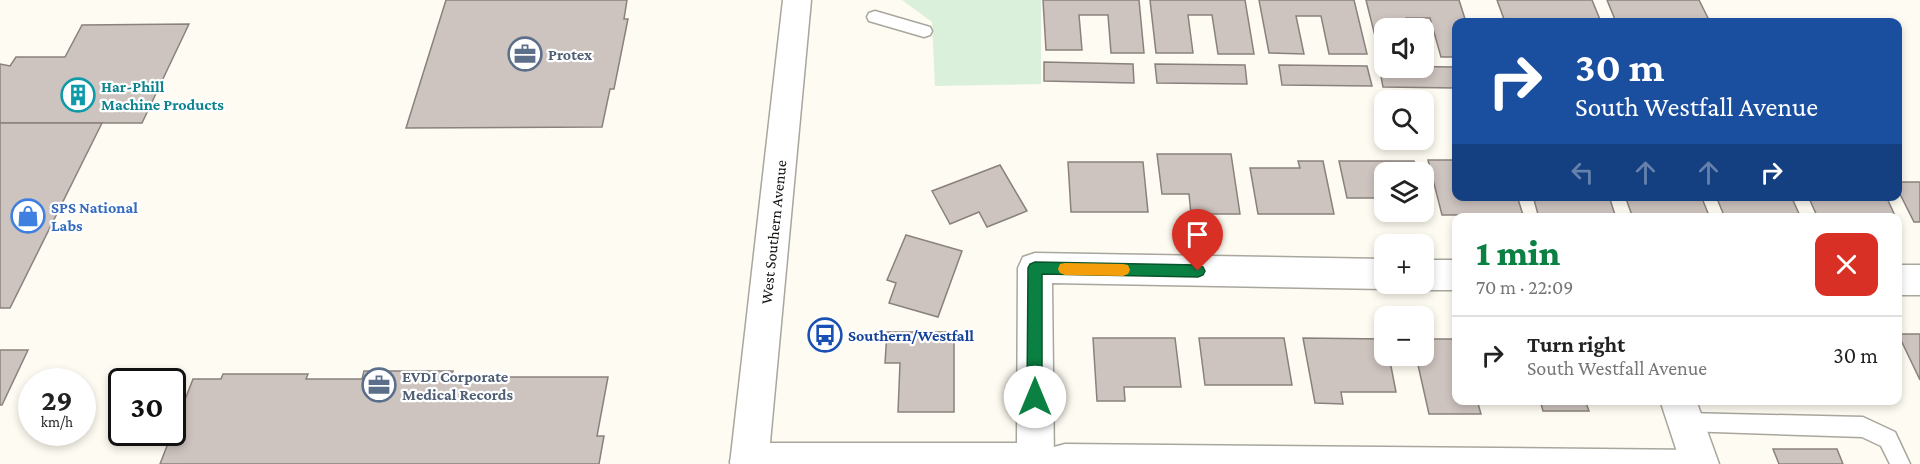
<!DOCTYPE html>
<html lang="en">
<head>
<meta charset="utf-8">
<style>
	body { margin:0; font-family:"Crimson Pro",serif; background:#f6f6f6; color:#222; height:100vh; display:flex; flex-direction:column; font-size:22px; white-space:nowrap }
	* { box-sizing:border-box; margin:0 }
	p { font-size:20px; color:#767676 }
	.icon { flex:none; width:33px; height:33px; fill:none; stroke:currentColor; stroke-width:2; stroke-linecap:round; stroke-linejoin:round }
	.map { position:relative; flex:1; overflow:hidden }
	.side { position:absolute; left:1452px; top:213px; width:450px; height:192px; display:flex; flex-direction:column; background:#fff; border-radius:12px; box-shadow:0 3px 9px #0003 }
	.side>* { flex:none }
	.banner { position:absolute; left:1452px; top:18px; width:450px; height:183px; border-radius:12px; box-shadow:0 3px 9px #0003; background:#1a4fa0; color:#fff; overflow:hidden }
	.controls { position:absolute; left:1374px; top:18px; display:grid; gap:12px }
	.controls a { display:grid; place-items:center; width:60px; height:60px; border-radius:12px; background:#fff; box-shadow:0 3px 9px #0003; font-size:30px }
	.speed { position:absolute; left:18px; top:368px; display:flex; gap:12px; font-size:30px; font-weight:700; text-align:center }
	.speed>* { display:grid; place-content:center; width:78px; height:78px; border-radius:50%; background:#fff; box-shadow:0 3px 9px #0003; line-height:1 }
	.speed small { font-size:15px; font-weight:400 }
	.speed .limit { border:3px solid #111; border-radius:9px; background:#fff; color:#111 }
	.pin { position:absolute; display:grid; place-items:center; width:51px; height:51px; color:#fff; margin:-62px -26px; border-radius:50% 50% 50% 0; rotate:-45deg; box-shadow:0 0 6px #0007 }
	.pin .icon { rotate:45deg }
	.me { position:absolute; width:66px; margin:-33px; rotate:0deg; stroke-linejoin:round; filter:drop-shadow(0 0 4px #0008) }
	.turn { display:flex; align-items:center; gap:21px; height:126px; padding:0 24px; font-size:27px }
	.turn .icon { width:78px; height:78px; stroke-width:2.5 }
	.turn b { display:block; font-size:42px; line-height:51px }
	.lanes { display:flex; align-items:center; height:57px; padding:0 24px; background:#0003; justify-content:center; gap:30px; direction:ltr }
	.lanes .off { opacity:.35 }
	.round { display:grid; place-items:center; flex:none; width:63px; height:63px; border-radius:12px; background:#f6f6f6 }
	.headline { display:flex; align-items:center; justify-content:space-between; height:102px; padding:0 24px }
	h1 { font-size:36px; font-weight:800; line-height:45px; color:#0b8043 }
	ul { padding:0; list-style:none }
	li { display:flex; align-items:center; gap:18px; height:78px; padding:0 24px; border-top:2px solid #e0e0e0 }
	li div { flex:1 }
	li b { display:block; font-size:22px }
	li em { font-style:normal }
	.map>svg:first-child { display:block }
	.green { fill:#dbf0da }
	.building { fill:#cdc3bf; stroke:#8a817e; stroke-width:1.5 }
	.lines { fill:none; stroke-linecap:round; stroke-linejoin:round }
	.service-casing { stroke:#a8a69d; stroke-width:3 }
	.minor-casing { stroke:#a8a69d; stroke-width:3 }
	.secondary-casing { stroke:#a8a69d; stroke-width:3 }
	.service { fill:#fff; fill-rule:evenodd }
	.minor { fill:#fff; fill-rule:evenodd }
	.secondary { fill:#fff; fill-rule:evenodd }
	.route { fill:#0b8043; stroke:#07532c; stroke-width:1.5 }
	.slow { fill:#f59e0b }
	.labels { text-anchor:middle; stroke-width:4.5; stroke-linejoin:round; paint-order:stroke }
	.service-label { font-size:16px; font-weight:bold; fill:#4e5e75; stroke:#fff; text-anchor:start }
	.culture-label { font-size:16px; font-weight:bold; fill:#0d838f; stroke:#fff; text-anchor:start }
	.shop-label { font-size:16px; font-weight:bold; fill:#366cbe; stroke:#fff; text-anchor:start }
	.street-label { font-size:16px; fill:#0c0c09; stroke:#fff }
	.transit-label { font-size:16px; font-weight:bold; fill:#164399; stroke:#fff; text-anchor:start }
</style>
</head>
<body>
<div class="map">
<svg width="1920" height="464" viewBox="0 0 1920 464">
	<rect width="100%" height="100%" fill="#fefbf2"/>
	<polygon class="green" points="902,0 1041,0 1041,84 935,86 932,22"/>
	<g class="building">
		<polygon points="446,0 627,0 624,19 628,19 614,89 610,89 602,127 406,128"/>
		<polygon points="1043,0 1139,0 1144,53 1111,53 1108,15 1079,15 1082,50 1046,50"/>
		<polygon points="1150,0 1245,0 1254,54 1218,54 1212,15 1188,15 1193,53 1156,53"/>
		<polygon points="1259,0 1354,0 1367,54 1329,54 1321,16 1296,16 1304,54 1269,53"/>
		<polygon points="1366,0 1459,0 1466,22 1456,22 1456,57 1441,57 1430,18 1406,18 1409,28 1384,28 1384,56 1380,56"/>
		<polygon points="1497,0 1592,0 1601,22 1565,22 1564,20 1539,19 1540,22 1505,22"/>
		<polygon points="1607,0 1699,0 1710,22 1616,22"/>
		<polygon points="189,24 142,123 0,123 0,64 10,66 16,57 65,57 82,25"/>
		<polygon points="1044,62 1133,64 1134,83 1044,81"/>
		<polygon points="1155,64 1245,65 1247,84 1157,83"/>
		<polygon points="1279,65 1367,66 1372,86 1282,85"/>
		<polygon points="1379,66 1456,67 1456,88 1383,87"/>
		<polygon points="0,123 102,123 10,308 0,308"/>
		<polygon points="1157,154 1231,154 1240,214 1191,214 1189,194 1162,194"/>
		<polygon points="1428,160 1456,160 1456,196 1517,196 1523,215 1442,215"/>
		<polygon points="1298,161 1323,161 1334,214 1258,214 1250,168 1300,168"/>
		<polygon points="1339,161 1414,161 1417,172 1384,172 1384,212 1424,212 1424,197 1428,216 1383,216 1379,198 1347,198"/>
		<polygon points="1068,162 1143,162 1148,212 1071,212"/>
		<polygon points="1000,165 1027,211 987,227 979,212 950,224 932,191"/>
		<polygon points="1898,182 1920,182 1920,222 1914,222 1898,190"/>
		<polygon points="1533,196 1609,196 1616,218 1539,218"/>
		<polygon points="1625,196 1701,196 1710,218 1633,218"/>
		<polygon points="1716,196 1791,196 1801,218 1725,218"/>
		<polygon points="1808,196 1886,196 1896,218 1818,218"/>
		<polygon points="906,235 962,251 938,317 889,303 896,283 887,280"/>
		<polygon points="887,332 954,332 954,412 898,412 900,363 885,363"/>
		<polygon points="1898,334 1920,334 1920,380"/>
		<polygon points="1093,338 1175,338 1181,387 1124,387 1125,401 1097,401"/>
		<polygon points="1199,338 1284,338 1292,385 1205,385"/>
		<polygon points="1303,338 1384,339 1384,356 1389,356 1396,392 1341,392 1343,404 1315,403"/>
		<polygon points="1424,339 1456,339 1456,400 1477,400 1481,414 1429,414 1416,356 1424,356"/>
		<polygon points="0,350 28,350 2,405 0,405"/>
		<polygon points="364,371 453,371 451,377 608,377 597,436 604,436 599,464 160,464 193,379 221,379 223,374 308,374 306,379 362,379"/>
		<polygon points="1540,400 1585,400 1589,411 1543,411"/>
		<polygon points="1752,400 1814,400 1816,404 1754,404"/>
		<polygon points="1773,449 1837,449 1843,464 1779,464"/>
	</g>
	<g class="lines">
		<defs>
			<g id="service">
				<polygon points="875,11 930,27 932,31 930,35 924,37 869,21 867,17 869,13"/>
				<polygon points="1685,413 1863,417 1895,432 1910,464 1890,464 1881,446 1862,437 1685,431 1678,429 1675,422 1678,415"/>
				<polygon points="1065,444 1699,450 1706,453 1709,460 1707,464 1026,464 1028,454"/>
			</g>
			<g id="minor">
				<polygon points="1035,253 1384,259 1384,284 1396,284 1384,289 1052,283 1054,464 732,464 730,461 736,448 749,443 1017,443 1018,268 1023,257"/>
				<polygon points="1424,260 1456,260 1456,290 1424,290 1412,286 1411,284 1424,284"/>
				<rect x="1898" y="265" width="22" height="30"/>
				<polygon points="1660,400 1696,400 1719,464 1681,464"/>
			</g>
			<polygon id="secondary" points="783,0 811,0 768,464 730,464"/>
		</defs>
		<use href="#service" class="service-casing"/>
		<use href="#minor" class="minor-casing"/>
		<use href="#secondary" class="secondary-casing"/>
		<use href="#service" class="service"/>
		<use href="#minor" class="minor"/>
		<use href="#secondary" class="secondary"/>
	</g>
	<polygon class="route" points="1035,262 1198,265 1203,267 1205,271 1203,275 1198,277 1042,274 1042,397 1040,402 1035,404 1030,402 1027,397 1028,268 1030,264"/>
	<polygon class="slow" points="1065,263 1123,264 1128,265 1130,270 1128,274 1123,276 1065,275 1060,273 1058,269 1060,264"/>
	<defs>
		<symbol id="office-ring" viewBox="-11 -11 22 22"><circle r="9.5" fill="#fff" stroke="#5c6f8a" stroke-width="1.5"/><path d="M-6-3h4V-5.5h4V-3h4V5H-6ZM-1-4.5V-3h2v-1.5ZM-6 0V1H6V0Z" fill="#5c6f8a"/></symbol>
		<symbol id="building-ring" viewBox="-11 -11 22 22"><circle r="9.5" fill="#fff" stroke="#0f9aa8" stroke-width="1.5"/><path d="M-4-6H4V6H1V3H-1V6H-4ZM-2.5-4.3h1.7v1.8h-1.7ZM.8-4.3h1.7v1.8H.8ZM-2.5-1h1.7V.8h-1.7ZM.8-1h1.7V.8H.8Z" fill="#0f9aa8"/></symbol>
		<symbol id="shop-ring" viewBox="-11 -11 22 22"><circle r="9.5" fill="#fff" stroke="#3f7fe0" stroke-width="1.5"/><path d="M-5-2.5h2.3a2.7 3.5 0 0 1 5.4 0H5L5.5 6h-11ZM-1.5-2.5h3a1.5 2.3 0 0 0-3 0Z" fill="#3f7fe0"/></symbol>
		<symbol id="bus-ring" viewBox="-11 -11 22 22"><circle r="9.5" fill="#fff" stroke="#1a4fb4" stroke-width="1.5"/><path d="M-5-6H5V4H4V6H2V4H-2V6H-4V4H-5ZM-3.5-4V0h7V-4ZM-3.5 1.2v1.5H-2V1.2ZM2 1.2v1.5H3.5V1.2Z" fill="#1a4fb4"/></symbol>
	</defs>
	<g fill-rule="evenodd">
		<use href="#office-ring" x="506" y="35" width="38" height="38"/>
		<use href="#building-ring" x="59" y="76" width="38" height="38"/>
		<use href="#shop-ring" x="9" y="197" width="38" height="38"/>
		<use href="#bus-ring" x="806" y="316" width="38" height="38"/>
		<use href="#office-ring" x="360" y="366" width="38" height="38"/>
	</g>
	<g class="labels">
		<g class="service-label">
			<text x="548" y="60">Protex</text>
			<text x="402" y="382">EVDI Corporate<tspan x="402" dy="18">Medical Records</tspan></text>
		</g>
		<g class="culture-label">
			<text x="101" y="92">Har-Phill<tspan x="101" dy="18">Machine Products</tspan></text>
		</g>
		<g class="shop-label">
			<text x="51" y="213">SPS National<tspan x="51" dy="18">Labs</tspan></text>
		</g>
		<g class="street-label">
			<text transform="translate(773 232) rotate(-84)" y="6">West Southern Avenue</text>
		</g>
		<g class="transit-label">
			<text x="848" y="341">Southern/Westfall</text>
		</g>
	</g>
</svg>
<div class="controls">
<a><svg class="icon" aria-label="sound" viewBox="0 0 24 24"><path d="M4 9h4l5-4v14l-5-4H4zM17 9q2 3 0 6"/></svg></a>
<a><svg class="icon" aria-label="search" viewBox="0 0 24 24"><circle cx="10" cy="10" r="6"/><path d="M15 15l6 6"/></svg></a>
<a><svg class="icon" aria-label="layers" viewBox="0 0 24 24"><path d="M12 4l9 5-9 5-9-5zM3 14l9 5 9-5"/></svg></a>
<a>+</a>
<a>−</a>
</div>
<div class="speed"><div>29<small>km/h</small></div><div class="limit">30</div></div>
<div class="pin" style="left:1198px;top:271px;background:#d93025"><svg class="icon" aria-label="arrive" viewBox="0 0 24 24"><path d="M6 21V4h12l-3 4 3 4H6"/></svg></div>
<svg class="me" style="left:1035px;top:397px" viewBox="-20 -20 40 40"><circle r="19" fill="#fff"/><path d="M0-13L10 11 0 6-10 11z" fill="#0b8043"/></svg>
<div class="banner">
<div class="turn"><svg class="icon" aria-label="right" viewBox="0 0 24 24"><path d="M7 20v-9h11M14 6l5 5-5 5"/></svg><div><b>30 m</b>South Westfall Avenue</div></div>
<div class="lanes"><svg class="icon off" aria-label="left" viewBox="0 0 24 24"><path d="M17 20v-9H6M10 6l-5 5 5 5"/></svg><svg class="icon off" aria-label="ahead" viewBox="0 0 24 24"><path d="M12 20V5M6 11l6-6 6 6"/></svg><svg class="icon off" aria-label="ahead" viewBox="0 0 24 24"><path d="M12 20V5M6 11l6-6 6 6"/></svg><svg class="icon" aria-label="right" viewBox="0 0 24 24"><path d="M7 20v-9h11M14 6l5 5-5 5"/></svg></div>
</div>
<section class="side">
<div class="headline"><div><h1>1 min</h1><p>70 m · 22:09</p></div><a class="round" style="background:#d93025;color:#fff"><svg class="icon" aria-label="close" viewBox="0 0 24 24"><path d="M6 6l12 12M18 6L6 18"/></svg></a></div>
<ul>
<li><svg class="icon" aria-label="right" viewBox="0 0 24 24"><path d="M7 20v-9h11M14 6l5 5-5 5"/></svg><div><b>Turn right</b><p>South Westfall Avenue</p></div><em>30 m</em></li>
</ul>
</section>
</div>
</body>
</html>
